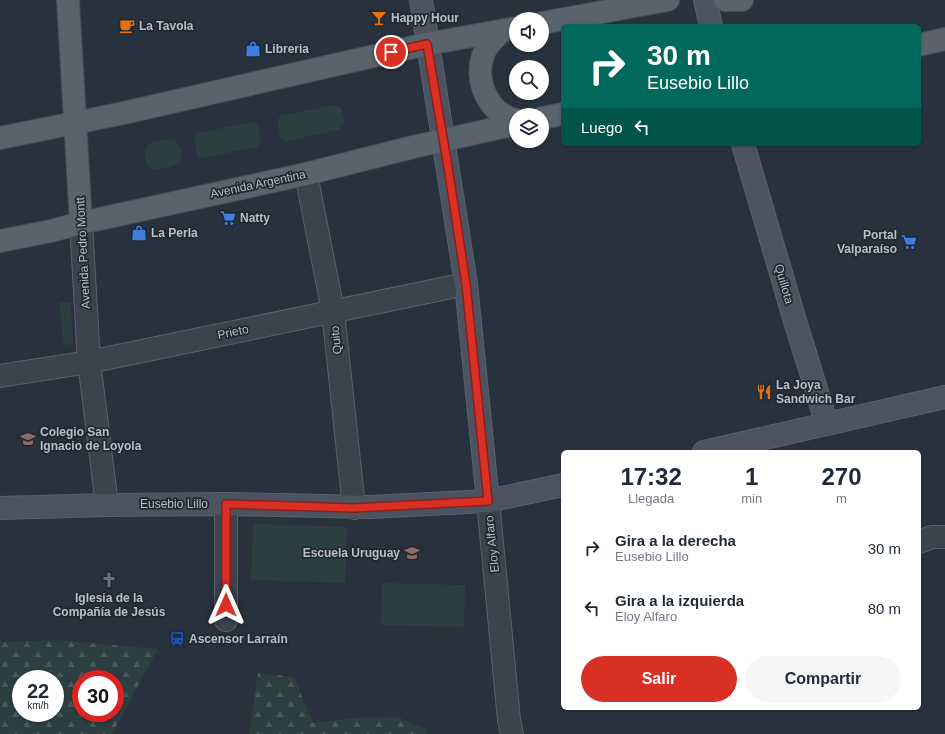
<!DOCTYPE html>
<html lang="es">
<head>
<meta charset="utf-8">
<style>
	body { margin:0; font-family:Helvetica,sans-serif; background:#f6f6f7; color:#1f2937; height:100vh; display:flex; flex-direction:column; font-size:15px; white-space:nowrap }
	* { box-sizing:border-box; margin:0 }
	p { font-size:13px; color:#747a83 }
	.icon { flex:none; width:22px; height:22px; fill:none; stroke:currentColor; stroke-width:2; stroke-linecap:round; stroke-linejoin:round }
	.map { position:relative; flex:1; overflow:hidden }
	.drawer { position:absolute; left:561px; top:450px; width:360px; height:260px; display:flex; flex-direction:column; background:#fff; border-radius:6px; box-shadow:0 1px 3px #0004 }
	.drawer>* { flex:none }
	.top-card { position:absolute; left:561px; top:24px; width:360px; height:122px; border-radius:6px; box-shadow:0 1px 3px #0004; background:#00695c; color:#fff; overflow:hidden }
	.controls { position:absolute; left:509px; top:12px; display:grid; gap:8px }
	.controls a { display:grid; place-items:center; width:40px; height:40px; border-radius:50%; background:#fff; box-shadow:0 1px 3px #0004; font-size:20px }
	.speed { position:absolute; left:12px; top:670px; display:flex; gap:8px; font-size:20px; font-weight:700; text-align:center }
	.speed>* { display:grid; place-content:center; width:52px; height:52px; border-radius:50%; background:#fff; box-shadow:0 1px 3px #0004; line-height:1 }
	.speed small { font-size:10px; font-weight:400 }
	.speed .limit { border:6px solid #d22; background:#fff; color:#111 }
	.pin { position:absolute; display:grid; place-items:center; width:34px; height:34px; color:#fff; margin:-17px; border:2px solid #fff; border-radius:50%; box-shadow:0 1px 4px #0007 }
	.me { position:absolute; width:44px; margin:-22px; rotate:0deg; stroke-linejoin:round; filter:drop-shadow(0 0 3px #0008) }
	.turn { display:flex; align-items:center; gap:14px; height:84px; padding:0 20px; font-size:18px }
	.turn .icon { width:52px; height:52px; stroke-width:2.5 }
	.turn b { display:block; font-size:28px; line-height:34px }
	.then { display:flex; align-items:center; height:38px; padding:0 20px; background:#0003; gap:8px; font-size:15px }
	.eta { display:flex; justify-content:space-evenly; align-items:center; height:68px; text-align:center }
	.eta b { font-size:24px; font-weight:700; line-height:28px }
	.primary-button { display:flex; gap:8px; margin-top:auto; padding:8px 20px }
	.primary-button a { flex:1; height:46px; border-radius:24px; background:#d93025; color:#fff; font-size:16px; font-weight:700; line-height:46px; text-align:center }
	.primary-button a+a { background:#f6f6f7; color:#1f2937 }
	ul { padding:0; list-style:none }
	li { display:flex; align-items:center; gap:12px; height:60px; padding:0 20px }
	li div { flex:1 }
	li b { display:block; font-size:15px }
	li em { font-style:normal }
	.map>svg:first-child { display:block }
	.green { fill:#2b3f40 }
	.forest { fill:url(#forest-firs); fill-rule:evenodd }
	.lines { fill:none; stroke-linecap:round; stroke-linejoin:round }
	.street-casing { stroke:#5a616c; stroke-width:24 }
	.secondary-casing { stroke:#5a616c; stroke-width:24 }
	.primary-casing { stroke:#464c58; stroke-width:24 }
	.street { stroke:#3c434f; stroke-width:22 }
	.secondary { stroke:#4b5361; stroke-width:22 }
	.primary { stroke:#5a626e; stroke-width:22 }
	.route-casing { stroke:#8d1f18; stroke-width:10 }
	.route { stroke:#d93025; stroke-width:7 }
	.labels { text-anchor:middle; stroke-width:3.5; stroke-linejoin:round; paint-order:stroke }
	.poi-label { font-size:12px; font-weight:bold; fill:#b9bfc9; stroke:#212834; text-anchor:start }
	.street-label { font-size:12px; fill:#b9bfc9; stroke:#212834 }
</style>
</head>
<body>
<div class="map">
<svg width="945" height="734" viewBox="0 0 945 734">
	<defs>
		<pattern id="forest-firs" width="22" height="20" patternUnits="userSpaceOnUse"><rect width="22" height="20" fill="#2b3f40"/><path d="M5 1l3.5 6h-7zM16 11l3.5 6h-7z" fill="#48595a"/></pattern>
	</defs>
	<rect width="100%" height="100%" fill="#28313e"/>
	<g class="green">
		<polygon points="334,105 341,108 345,124 339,130 287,141 280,138 278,120 280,116"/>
		<polygon points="251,122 255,123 258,126 261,140 257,147 202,158 198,157 194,140 197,133"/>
		<path d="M172,139C179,141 185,155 180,162C176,168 156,170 150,169C147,166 146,162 145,157C142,140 159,141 172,139Z"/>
		<polygon points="71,302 73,344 64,345 59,303"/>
		<polygon points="253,524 347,527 345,583 251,580"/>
		<polygon points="382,583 465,585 464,627 381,625"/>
	</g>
	<g class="forest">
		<path d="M54,640L158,649L112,734H0V642ZM21,679H55V713H21ZM81,679H115V713H81Z"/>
		<polygon points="258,673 294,677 313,723 353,718 397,717 428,730 425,734 249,734"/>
	</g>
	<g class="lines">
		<defs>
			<g id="street">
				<polyline points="306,174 333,311 354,508"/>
				<polyline points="81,223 89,362 107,505"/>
				<polyline points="0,376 89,362 466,284"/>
				<polyline points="488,501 509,720 512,734"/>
				<polyline points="919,542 932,537 945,537"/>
				<polyline points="226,620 226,504"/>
			</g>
			<g id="secondary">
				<polyline points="421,0 466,284 488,501"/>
				<polyline points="705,0 711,26"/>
				<polyline points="743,144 795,321 827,424"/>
				<polyline points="704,452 945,397"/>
				<polyline points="0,508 107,505 226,504 370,507 488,501 563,485"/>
			</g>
			<g id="primary">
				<polyline points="68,0 81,223"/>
				<polyline points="725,0 742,0"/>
				<polyline points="542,23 668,0"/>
				<path d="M504,30C495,37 488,43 484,53C473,79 488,114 516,120"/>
				<polyline points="919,45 945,39"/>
				<polyline points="542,118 563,114"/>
				<polyline points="0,138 119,114 427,44 516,28"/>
				<polyline points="0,241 51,231 81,223 306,174 413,147 516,124"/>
			</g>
		</defs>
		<use href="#street" class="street-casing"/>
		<use href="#secondary" class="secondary-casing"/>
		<use href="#primary" class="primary-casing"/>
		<use href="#street" class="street"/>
		<use href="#secondary" class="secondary"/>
		<use href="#primary" class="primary"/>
	</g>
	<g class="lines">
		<defs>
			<polyline id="route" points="226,605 226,504 354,508 488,501 466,284 448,167 427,44 391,52"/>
		</defs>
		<use href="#route" class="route-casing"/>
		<use href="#route" class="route"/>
	</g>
	<defs>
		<symbol id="bar-bare" viewBox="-9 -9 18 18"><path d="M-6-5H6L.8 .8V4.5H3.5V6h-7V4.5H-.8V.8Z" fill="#e8710a" stroke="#212834" stroke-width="2.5" paint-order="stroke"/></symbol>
		<symbol id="cafe-bare" viewBox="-9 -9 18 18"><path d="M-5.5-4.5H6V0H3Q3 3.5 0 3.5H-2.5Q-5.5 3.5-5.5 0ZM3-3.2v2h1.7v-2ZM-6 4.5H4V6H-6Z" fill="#e8710a" stroke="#212834" stroke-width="2.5" paint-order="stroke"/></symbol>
		<symbol id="shop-bare" viewBox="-9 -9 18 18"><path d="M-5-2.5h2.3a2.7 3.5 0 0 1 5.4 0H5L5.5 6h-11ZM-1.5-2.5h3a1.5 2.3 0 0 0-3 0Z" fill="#3f7fe0" stroke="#212834" stroke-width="2.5" paint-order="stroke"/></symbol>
		<symbol id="supermarket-bare" viewBox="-9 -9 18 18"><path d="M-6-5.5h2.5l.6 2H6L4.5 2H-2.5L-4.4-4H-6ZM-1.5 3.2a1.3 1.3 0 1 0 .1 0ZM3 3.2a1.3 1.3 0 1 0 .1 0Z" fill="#3f7fe0" stroke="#212834" stroke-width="2.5" paint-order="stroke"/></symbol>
		<symbol id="restaurant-bare" viewBox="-9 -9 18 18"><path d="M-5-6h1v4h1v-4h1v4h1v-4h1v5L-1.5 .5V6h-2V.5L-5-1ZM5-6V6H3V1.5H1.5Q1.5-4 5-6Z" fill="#e8710a" stroke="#212834" stroke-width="2.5" paint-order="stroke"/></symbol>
		<symbol id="school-bare" viewBox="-9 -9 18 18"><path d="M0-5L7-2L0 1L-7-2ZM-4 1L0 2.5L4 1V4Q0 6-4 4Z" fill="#8d6e63" stroke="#212834" stroke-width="2.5" paint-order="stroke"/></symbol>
		<symbol id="church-bare" viewBox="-9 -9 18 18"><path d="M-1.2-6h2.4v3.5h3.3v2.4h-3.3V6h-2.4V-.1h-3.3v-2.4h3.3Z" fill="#6b7280" stroke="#212834" stroke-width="2.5" paint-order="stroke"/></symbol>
		<symbol id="station-bare" viewBox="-9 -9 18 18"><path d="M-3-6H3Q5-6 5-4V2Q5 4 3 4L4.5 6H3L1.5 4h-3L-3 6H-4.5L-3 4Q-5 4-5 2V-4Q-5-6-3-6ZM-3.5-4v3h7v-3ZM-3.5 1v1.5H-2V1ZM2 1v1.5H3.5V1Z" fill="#1a4fb4" stroke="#212834" stroke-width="2.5" paint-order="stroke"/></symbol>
	</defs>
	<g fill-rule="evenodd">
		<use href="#bar-bare" x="368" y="7" width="22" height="22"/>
		<use href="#cafe-bare" x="116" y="15" width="22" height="22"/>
		<use href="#shop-bare" x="242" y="38" width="22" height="22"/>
		<use href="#supermarket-bare" x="217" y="207" width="22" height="22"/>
		<use href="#shop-bare" x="128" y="222" width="22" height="22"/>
		<use href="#supermarket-bare" x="898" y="231" width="22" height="22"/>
		<use href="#restaurant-bare" x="753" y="381" width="22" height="22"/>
		<use href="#school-bare" x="17" y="428" width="22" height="22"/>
		<use href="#school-bare" x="401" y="542" width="22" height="22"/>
		<use href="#church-bare" x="98" y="569" width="22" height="22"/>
		<use href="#station-bare" x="166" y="628" width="22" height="22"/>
	</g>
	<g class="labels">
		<g class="poi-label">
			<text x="391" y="22">Happy Hour</text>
			<text x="139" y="30">La Tavola</text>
			<text x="265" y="53">Libreria</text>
			<text x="240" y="222">Natty</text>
			<text x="151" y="237">La Perla</text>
			<text x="897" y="239" text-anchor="end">Portal<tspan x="897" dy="14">Valparaíso</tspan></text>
			<text x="776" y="389">La Joya<tspan x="776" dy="14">Sandwich Bar</tspan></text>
			<text x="40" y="436">Colegio San<tspan x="40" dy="14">Ignacio de Loyola</tspan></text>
			<text x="400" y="557" text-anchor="end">Escuela Uruguay</text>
			<text x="109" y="602" text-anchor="middle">Iglesia de la<tspan x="109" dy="14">Compañía de Jesús</tspan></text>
			<text x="189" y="643">Ascensor Larraín</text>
		</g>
		<g class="street-label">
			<text transform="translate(258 184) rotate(-12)" y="4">Avenida Argentina</text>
			<text transform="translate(83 253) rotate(-93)" y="4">Avenida Pedro Montt</text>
			<text transform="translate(784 284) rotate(74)" y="4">Quillota</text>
			<text transform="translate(233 332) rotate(-12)" y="4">Prieto</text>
			<text transform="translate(336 340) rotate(-96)" y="4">Quito</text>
			<text x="174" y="508">Eusebio Lillo</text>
			<text transform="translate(492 544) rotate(-96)" y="4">Eloy Alfaro</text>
		</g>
	</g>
</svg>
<div class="controls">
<a><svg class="icon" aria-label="sound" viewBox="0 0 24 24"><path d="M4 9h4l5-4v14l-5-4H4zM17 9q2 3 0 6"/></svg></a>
<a><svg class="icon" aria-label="search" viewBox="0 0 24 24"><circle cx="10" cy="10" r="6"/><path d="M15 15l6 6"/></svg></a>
<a><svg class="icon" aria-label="layers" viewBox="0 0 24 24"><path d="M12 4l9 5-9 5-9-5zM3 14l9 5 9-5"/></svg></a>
</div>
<div class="speed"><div>22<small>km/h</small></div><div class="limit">30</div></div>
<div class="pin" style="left:391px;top:52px;background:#d93025"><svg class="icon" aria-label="arrive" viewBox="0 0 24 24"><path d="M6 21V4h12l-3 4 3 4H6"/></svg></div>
<svg class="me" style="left:226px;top:605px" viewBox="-20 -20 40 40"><path d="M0-17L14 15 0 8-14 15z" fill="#d93025" stroke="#fff" stroke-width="4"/></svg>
<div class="top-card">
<div class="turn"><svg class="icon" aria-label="right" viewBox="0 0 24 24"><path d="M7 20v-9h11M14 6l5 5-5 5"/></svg><div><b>30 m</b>Eusebio Lillo</div></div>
<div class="then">Luego<svg class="icon" aria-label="left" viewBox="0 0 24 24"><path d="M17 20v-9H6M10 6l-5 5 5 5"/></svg></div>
</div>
<section class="drawer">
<div class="eta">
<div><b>17:32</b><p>Llegada</p></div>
<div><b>1</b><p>min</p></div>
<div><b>270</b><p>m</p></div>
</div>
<ul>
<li><svg class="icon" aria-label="right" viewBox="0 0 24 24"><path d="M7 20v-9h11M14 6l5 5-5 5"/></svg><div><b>Gira a la derecha</b><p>Eusebio Lillo</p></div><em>30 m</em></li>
<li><svg class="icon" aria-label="left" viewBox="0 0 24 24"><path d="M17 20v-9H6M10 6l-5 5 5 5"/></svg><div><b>Gira a la izquierda</b><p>Eloy Alfaro</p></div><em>80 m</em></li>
</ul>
<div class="primary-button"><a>Salir</a><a>Compartir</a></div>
</section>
</div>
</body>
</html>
